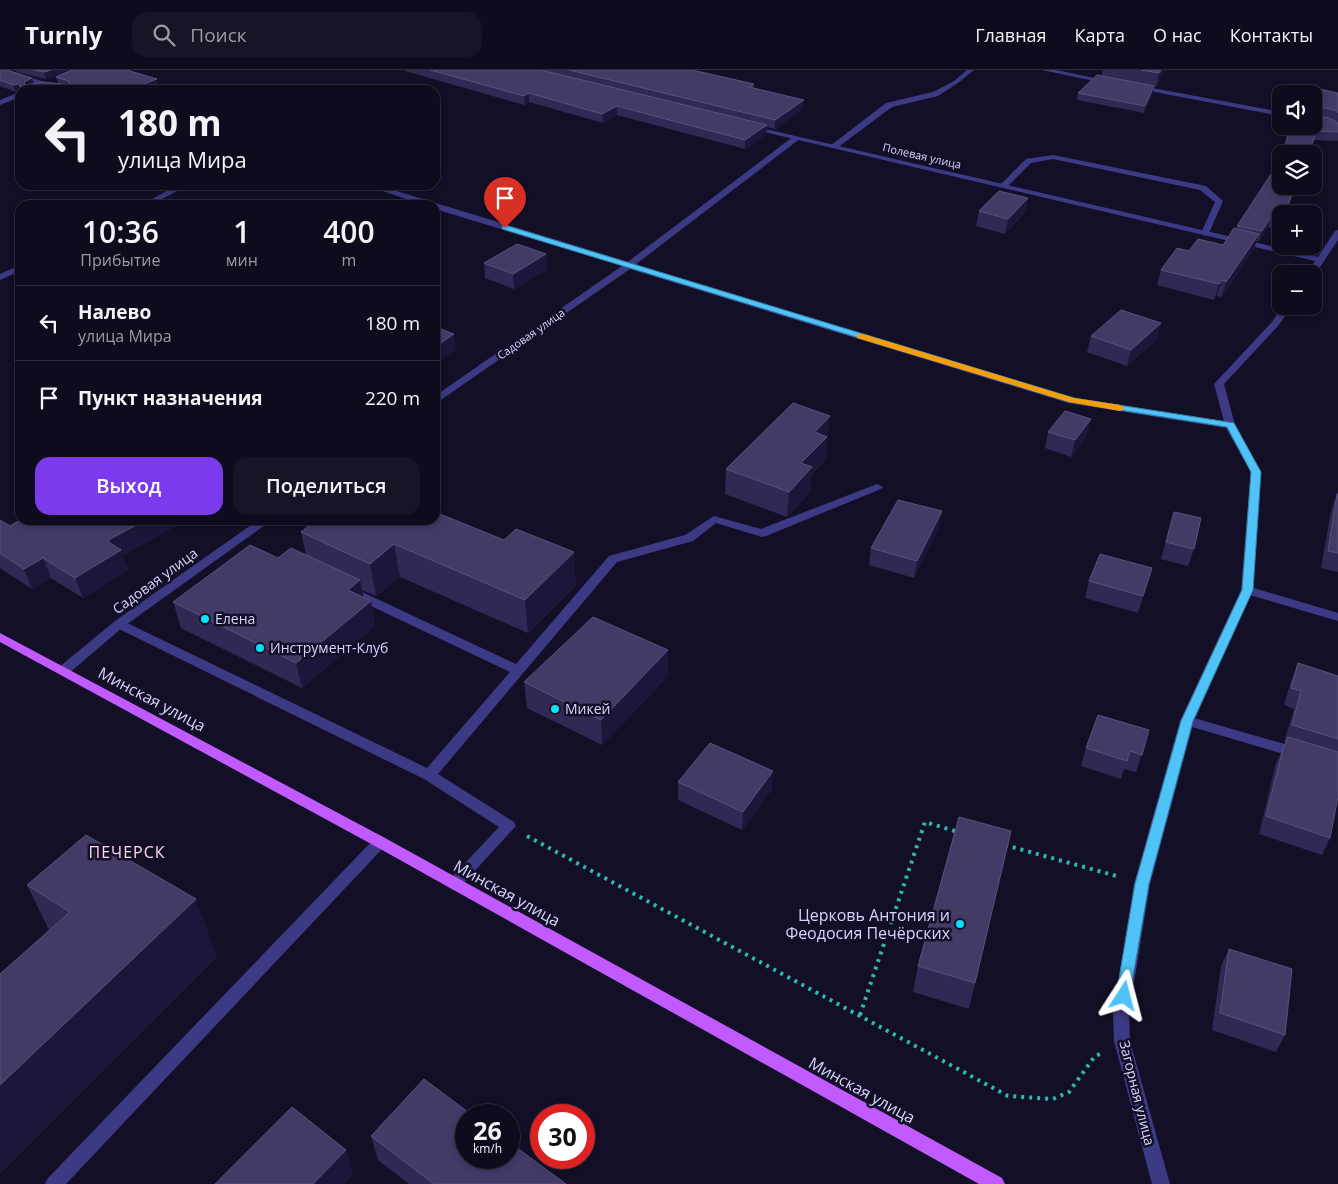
<!DOCTYPE html>
<html lang="ru">
<head>
<meta charset="utf-8">
<style>
	body { margin:0; font-family:"Open Sans",sans-serif; background:#171425; color:#f1f3f6; height:100vh; display:flex; flex-direction:column; font-size:19px; white-space:nowrap }
	* { box-sizing:border-box; margin:0 }
	p { font-size:16px; color:#9b9ba3 }
	.icon { flex:none; width:28px; height:28px; fill:none; stroke:currentColor; stroke-width:2; stroke-linecap:round; stroke-linejoin:round }
	.map { position:relative; flex:1; overflow:hidden }
	.side { position:absolute; left:15px; top:130px; width:425px; height:325px; display:flex; flex-direction:column; background:#0e0b1c; border-radius:15px; box-shadow:0 2px 8px #0003,0 0 0 1px #2e2b3b }
	.side>* { flex:none }
	.guide { position:absolute; left:15px; top:15px; width:425px; height:105px; border-radius:15px; box-shadow:0 2px 8px #0003,0 0 0 1px #2e2b3b; background:#0e0b1c; color:#f1f3f6; overflow:hidden }
	.tools { position:absolute; left:1272px; top:15px; display:grid; gap:10px }
	.tools a { display:grid; place-items:center; width:50px; height:50px; border-radius:10px; background:#0e0b1c; box-shadow:0 2px 8px #0003,0 0 0 1px #2e2b3b; font-size:25px }
	.speed { position:absolute; left:455px; top:1034px; display:flex; gap:10px; font-size:25px; font-weight:700; text-align:center }
	.speed>* { display:grid; place-content:center; width:65px; height:65px; border-radius:50%; background:#0e0b1c; box-shadow:0 2px 8px #0003,0 0 0 1px #2e2b3b; line-height:1 }
	.speed small { font-size:12px; font-weight:400 }
	.speed .limit { border:8px solid #d22; background:#fff; color:#111 }
	.pin { position:absolute; display:grid; place-items:center; width:42px; height:42px; color:#fff; margin:-51px -21px; border-radius:50% 50% 50% 0; rotate:-45deg; box-shadow:0 0 5px #0007 }
	.pin .icon { rotate:45deg }
	.me { position:absolute; width:55px; margin:-28px; rotate:9deg; stroke-linejoin:round; filter:drop-shadow(0 0 4px #0008) }
	.turn { display:flex; align-items:center; gap:18px; height:105px; padding:0 20px; font-size:22px }
	.turn .icon { width:65px; height:65px; stroke-width:2.5 }
	.turn b { display:block; font-size:35px; line-height:42px }
	.eta { display:flex; justify-content:space-evenly; align-items:center; height:85px; text-align:center }
	.eta b { font-size:30px; font-weight:600; line-height:35px }
	.cta { display:flex; gap:10px; margin-top:auto; padding:10px 20px }
	.cta a { flex:1; height:58px; border-radius:15px; background:#7c3aed; color:#fff; font-size:20px; font-weight:600; line-height:58px; text-align:center }
	.cta a+a { background:#171425; color:#f1f3f6 }
	ul { padding:0; list-style:none }
	li { display:flex; align-items:center; gap:15px; height:75px; padding:0 20px; border-top:1px solid #2e2b3b }
	li div { flex:1 }
	li b { display:block; font-size:19px }
	li em { font-style:normal }
	header { display:flex; align-items:center; gap:30px; box-sizing:border-box; height:70px; padding:0 25px; background:#0e0b1c; border-bottom:1px solid #2e2b3b }
	header strong { font-size:24px }
	nav { display:flex; gap:28px; margin-inline-start:auto; font-size:18px }
	.search { width:350px; height:45px; background:#171425; display:flex; align-items:center; gap:12px; box-sizing:border-box; padding:0 18px; border-radius:15px; color:#9b9ba3; font-size:19px }
	.map>svg:first-child { display:block }
	.lines { fill:none; stroke-linecap:round; stroke-linejoin:round }
	.path { stroke:#2fb8b0; stroke-width:4; stroke-dasharray:3 5; stroke-linecap:butt }
	.service { fill:#3d3a85; fill-rule:evenodd }
	.minor { fill:#3d3a85; fill-rule:evenodd }
	.primary { fill:#c25bff; fill-rule:evenodd }
	.wall { fill:#312854 }
	.shaded-wall { fill:#1d163a }
	.building { fill:#433a66; stroke:#5a527e }
	.route { fill:#4fc3f7; stroke:#337fa1 }
	.slow { fill:#f59e0b }
	.poi-dot { fill:#00e5ff; stroke:#130f26; stroke-width:2 }
	.labels { text-anchor:middle; stroke-width:5; stroke-linejoin:round; paint-order:stroke }
	.far-street-label { font-size:11px; fill:#d9d4ff; stroke:#130f26 }
	.street-label { font-size:14px; fill:#d9d4ff; stroke:#130f26 }
	.poi-label { font-size:14px; fill:#d9d4ff; stroke:#130f26; text-anchor:start }
	.near-street-label { font-size:16px; fill:#d9d4ff; stroke:#130f26 }
	.quarter-label { font-size:16px; letter-spacing:1px; fill:#ffd6f0; stroke:#130f26 }
	.near-poi-label { font-size:16px; fill:#d9d4ff; stroke:#130f26; text-anchor:end }
</style>
</head>
<body>
<header>
<strong>Turnly</strong>
<div class="search"><svg class="icon" aria-label="search" viewBox="0 0 24 24"><circle cx="10" cy="10" r="6"/><path d="M15 15l6 6"/></svg>Поиск</div>
<nav><a>Главная</a><a>Карта</a><a>О нас</a><a>Контакты</a></nav>
</header>
<div class="map">
<svg width="1338" height="1114" viewBox="0 0 1338 1114">
	<rect width="100%" height="100%" fill="#130f26"/>
	<g class="lines">
		<g class="path">
			<polyline points="527,766 1008,1026 1053,1029 1069,1022 1095,986 1100,984"/>
			<polyline points="1005,775 1120,807"/>
			<polyline points="860,945 925,752 958,762"/>
		</g>
		<g class="service">
			<polygon points="967,0 974,0 958,13 938,26 892,37 837,78 830,76 886,33 933,22 954,11"/>
			<polygon points="794,66 801,68 631,198 625,198 625,194"/>
			<polygon points="1053,85 1206,116 1223,131 1209,163 1205,166 1201,163 1215,132 1200,120 1053,89 1031,93 1006,118 999,116 1026,89"/>
			<polygon points="877,414 883,417 881,419 766,466 762,467 716,453 693,471 617,492 438,704 514,752 516,756 459,818 454,820 449,818 446,814 449,810 499,757 424,709 115,557 113,554 115,551 123,551 427,698 510,602 352,527 350,524 352,521 360,521 516,594 609,486 685,465 714,446 761,459"/>
			<polygon points="1247,516 1338,543 1338,551 1243,523 1241,520 1243,517"/>
			<polygon points="1187,646 1302,679 1304,683 1302,687 1297,688 1182,654 1180,651 1182,648"/>
			<polygon points="380,766 385,768 387,772 385,776 66,1114 45,1114 48,1108 375,768"/>
		</g>
		<g class="minor">
			<polygon points="0,0 7,0 70,20 58,20 0,2"/>
			<polygon points="1042,0 1056,0 1113,12 1109,14"/>
			<polygon points="1136,15 1281,42 1281,46 1139,19 1136,19"/>
			<polygon points="20,22 20,27 0,35 0,30"/>
			<polygon points="748,55 1318,187 1335,161 1338,160 1338,170 1314,206 1314,204 1307,204 1315,191 751,59 747,57"/>
			<polygon points="178,115 188,115 151,135 141,135"/>
			<polygon points="365,115 377,115 1073,328 1224,351 1214,314 1272,252 1283,236 1292,236 1278,256 1224,314 1235,355 1261,402 1253,520 1194,651 1150,814 1129,944 1130,971 1170,1114 1152,1114 1114,971 1113,944 1134,814 1180,651 1241,520 1251,402 1226,358 1068,333 630,199 435,334 435,326 622,196 435,139 435,135 424,135"/>
			<polygon points="20,195 20,201 0,210 0,204"/>
			<polygon points="258,450 272,450 123,557 68,604 58,604 57,601 58,598 115,551"/>
		</g>
		<polygon class="primary" points="0,563 385,768 1002,1108 1005,1114 979,1114 375,776 0,572"/>
	</g>
	<g class="wall">
		<polygon points="0,0 34,14 58,13 56,7 68,2 46,9 17,2 16,0 127,0 159,16 148,20 20,20 16,22 0,16"/>
		<polygon points="405,0 692,0 754,14 754,18 803,39 775,59 767,57 766,64 745,79 617,45 603,53 529,32 524,35 405,1"/>
		<polygon points="1103,0 1164,0 1156,17 1154,16 1153,23 1144,43 1077,30 1078,23 1101,6"/>
		<polygon points="1338,23 1338,71 1314,70 1309,84 1283,84 1314,24"/>
		<polygon points="1028,128 1025,143 1005,164 976,156 979,141"/>
		<polygon points="1281,144 1281,154 1279,160 1268,157 1259,171 1256,171 1254,179 1221,228 1217,225 1214,230 1157,215 1161,200 1189,181 1223,175 1237,158 1237,156"/>
		<polygon points="484,193 547,200 514,219 485,208"/>
		<polygon points="1161,253 1157,269 1127,296 1087,282 1091,266"/>
		<polygon points="1048,362 1087,366 1071,387 1045,378"/>
		<polygon points="828,370 827,371 825,391 811,405 810,422 787,447 725,424 726,399"/>
		<polygon points="1338,419 1338,502 1321,498 1331,441 1337,424"/>
		<polygon points="1174,442 1194,479 1188,496 1161,489"/>
		<polygon points="0,450 10,456 123,486 128,500 83,528 51,508 32,519 0,498"/>
		<polygon points="316,450 576,515 528,563 400,507 376,526 362,520 364,527 371,531 375,556 302,618 181,558 173,532 278,488 306,485 301,462"/>
		<polygon points="939,458 914,508 869,495 871,478"/>
		<polygon points="1089,511 1147,515 1138,543 1085,528"/>
		<polygon points="668,580 668,606 602,675 527,638 524,612"/>
		<polygon points="1298,593 1338,606 1338,727 1330,768 1322,785 1259,764 1276,693 1286,673 1284,672 1294,639 1284,635 1291,611"/>
		<polygon points="1149,660 1136,702 1124,699 1121,709 1081,696 1086,678"/>
		<polygon points="678,712 772,719 742,760 678,730"/>
		<polygon points="27,815 217,887 0,1103 0,904 49,860"/>
		<polygon points="1229,879 1285,965 1276,982 1212,960 1221,896"/>
		<polygon points="918,896 975,913 969,939 913,922"/>
		<polygon points="371,1066 566,1114 409,1114 378,1090"/>
	</g>
	<g class="shaded-wall">
		<polygon points="51,0 73,0 46,9 44,2"/>
		<polygon points="1161,0 1164,0 1156,17 1159,3"/>
		<polygon points="32,8 34,14 26,18 24,12"/>
		<polygon points="157,9 159,16 148,20 129,20"/>
		<polygon points="19,14 21,20 16,22 13,15"/>
		<polygon points="1154,16 1153,23 1144,43 1145,36"/>
		<polygon points="529,23 529,32 524,35 524,26"/>
		<polygon points="804,30 803,39 775,59 775,50"/>
		<polygon points="617,36 617,45 603,53 602,44"/>
		<polygon points="767,55 766,64 745,79 745,70"/>
		<polygon points="1295,116 1296,116 1285,144"/>
		<polygon points="1028,128 1025,143 1005,164 1008,149"/>
		<polygon points="1271,147 1268,157 1259,171 1262,161"/>
		<polygon points="1259,164 1254,179 1221,228 1226,212"/>
		<polygon points="546,184 547,200 514,219 513,204"/>
		<polygon points="1222,210 1217,225 1214,230 1219,214"/>
		<polygon points="1161,253 1157,269 1127,296 1131,280"/>
		<polygon points="454,264 456,280 435,294 435,277"/>
		<polygon points="830,346 825,391 811,405 810,422 787,447 789,422 801,393 815,362"/>
		<polygon points="1091,349 1087,366 1071,387 1075,370"/>
		<polygon points="942,441 939,458 914,508 917,491"/>
		<polygon points="145,450 187,450 123,486 128,500 83,528 75,508 107,471"/>
		<polygon points="394,474 400,507 376,526 370,494"/>
		<polygon points="574,482 576,515 528,563 525,530"/>
		<polygon points="43,488 51,508 32,519 24,499"/>
		<polygon points="1152,498 1147,515 1138,543 1143,526"/>
		<polygon points="360,510 365,535 371,531 375,556 302,618 296,593 348,520"/>
		<polygon points="668,580 668,606 602,675 601,650"/>
		<polygon points="773,701 772,719 742,760 743,742"/>
		<polygon points="196,829 217,887 0,1103 0,1015"/>
		<polygon points="346,1080 353,1104 344,1114 313,1114"/>
	</g>
	<g class="building">
		<polygon points="0,0 7,0 32,8 24,12 25,15 44,12 69,15 69,11 56,7 72,0 127,0 157,9 129,20 27,20 20,17 19,14 13,15 0,10"/>
		<polygon points="34,0 51,0 44,2"/>
		<polygon points="430,0 541,0 767,55 745,70 617,36 602,44 529,23 524,26"/>
		<polygon points="569,0 692,0 754,14 749,17 804,30 775,50"/>
		<polygon points="1141,0 1161,0 1159,3"/>
		<polygon points="1097,5 1154,16 1145,36 1078,23"/>
		<polygon points="1302,15 1338,23 1338,43 1335,40 1317,37 1315,39 1316,45 1329,48 1338,53 1338,62 1317,61 1308,84 1283,84 1290,56 1314,56 1314,24 1300,24"/>
		<polygon points="1281,89 1281,116 1295,116 1285,144 1281,144 1281,150 1271,147 1262,161 1237,156"/>
		<polygon points="999,121 1028,128 1008,149 979,141"/>
		<polygon points="1234,158 1259,164 1226,212 1222,210 1219,214 1161,200 1177,178 1189,181 1198,169 1223,175"/>
		<polygon points="517,174 546,184 513,204 484,193"/>
		<polygon points="1121,240 1161,253 1131,280 1091,266"/>
		<polygon points="435,257 454,264 435,277"/>
		<polygon points="793,333 830,346 815,362 827,367 801,393 812,397 789,422 726,399"/>
		<polygon points="1065,341 1091,349 1075,370 1048,362"/>
		<polygon points="1337,424 1338,424 1338,483 1328,481"/>
		<polygon points="898,430 942,441 917,491 871,478"/>
		<polygon points="435,442 504,470 516,459 574,482 525,530 394,474 370,494 301,462 316,450 435,450"/>
		<polygon points="1174,442 1201,448 1194,479 1166,472"/>
		<polygon points="0,450 10,456 20,450 145,450 107,471 121,480 75,508 43,488 24,499 0,483"/>
		<polygon points="250,475 278,488 291,478 360,510 348,520 371,531 296,593 173,532"/>
		<polygon points="1100,484 1152,498 1143,526 1089,511"/>
		<polygon points="593,547 668,580 601,650 524,612"/>
		<polygon points="1298,593 1338,606 1338,669 1292,655 1301,621 1291,618"/>
		<polygon points="1098,645 1149,660 1142,685 1130,681 1127,691 1086,678"/>
		<polygon points="1288,667 1338,682 1338,727 1330,768 1266,746 1284,675 1285,676"/>
		<polygon points="710,673 773,701 743,742 678,712"/>
		<polygon points="959,747 1011,761 975,913 918,896"/>
		<polygon points="86,765 196,829 0,1015 0,904 70,842 27,815"/>
		<polygon points="1229,879 1292,899 1285,965 1220,943"/>
		<polygon points="424,1009 472,1045 466,1045 466,1088 509,1088 509,1072 566,1114 434,1114 371,1066"/>
		<polygon points="292,1037 346,1080 313,1114 215,1114"/>
	</g>
	<polygon class="route" points="502,156 508,156 1074,328 1234,353 1261,402 1253,520 1193,651 1149,814 1129,930 1124,932 1118,930 1116,926 1135,814 1181,651 1242,520 1251,402 1227,357 1069,332 502,159"/>
	<polygon class="slow" points="857,264 863,264 1074,328 1120,335 1125,338 1120,341 1069,332 857,268"/>
	<g class="poi-dot">
		<circle cx="205" cy="549" r="5"/>
		<circle cx="260" cy="578" r="5"/>
		<circle cx="555" cy="639" r="5"/>
		<circle cx="960" cy="854" r="5"/>
	</g>
	<g class="labels">
		<g class="far-street-label">
			<text transform="translate(922 86) rotate(13)" y="4">Полевая улица</text>
			<text transform="translate(531 264) rotate(-35)" y="4">Садовая улица</text>
		</g>
		<g class="street-label">
			<text transform="translate(155 511) rotate(-36)" y="5">Садовая улица</text>
			<text transform="translate(1137 1023) rotate(76)" y="5">Загорная улица</text>
		</g>
		<g class="poi-label">
			<text x="215" y="554">Елена</text>
			<text x="270" y="583">Инструмент-Клуб</text>
			<text x="565" y="644">Микей</text>
		</g>
		<g class="near-street-label">
			<text transform="translate(152 629) rotate(28)" y="6">Минская улица</text>
			<text transform="translate(507 823) rotate(29)" y="6">Минская улица</text>
			<text transform="translate(862 1020) rotate(29)" y="6">Минская улица</text>
		</g>
		<g class="quarter-label">
			<text x="127" y="788">ПЕЧЕРСК</text>
		</g>
		<g class="near-poi-label">
			<text x="950" y="851">Церковь Антония и<tspan x="950" dy="18">Феодосия Печёрских</tspan></text>
		</g>
	</g>
</svg>
<div class="tools">
<a><svg class="icon" aria-label="sound" viewBox="0 0 24 24"><path d="M4 9h4l5-4v14l-5-4H4zM17 9q2 3 0 6"/></svg></a>
<a><svg class="icon" aria-label="layers" viewBox="0 0 24 24"><path d="M12 4l9 5-9 5-9-5zM3 14l9 5 9-5"/></svg></a>
<a>+</a>
<a>−</a>
</div>
<div class="speed"><div>26<small>km/h</small></div><div class="limit">30</div></div>
<div class="pin" style="left:505px;top:158px;background:#d93025"><svg class="icon" aria-label="arrive" viewBox="0 0 24 24"><path d="M6 21V4h12l-3 4 3 4H6"/></svg></div>
<svg class="me" style="left:1124px;top:926px" viewBox="-20 -20 40 40"><path d="M0-17L14 15 0 8-14 15z" fill="#4fc3f7" stroke="#fff" stroke-width="4"/></svg>
<div class="guide">
<div class="turn"><svg class="icon" aria-label="left" viewBox="0 0 24 24"><path d="M17 20v-9H6M10 6l-5 5 5 5"/></svg><div><b>180 m</b>улица Мира</div></div>
</div>
<section class="side">
<div class="eta">
<div><b>10:36</b><p>Прибытие</p></div>
<div><b>1</b><p>мин</p></div>
<div><b>400</b><p>m</p></div>
</div>
<ul>
<li><svg class="icon" aria-label="left" viewBox="0 0 24 24"><path d="M17 20v-9H6M10 6l-5 5 5 5"/></svg><div><b>Налево</b><p>улица Мира</p></div><em>180 m</em></li>
<li><svg class="icon" aria-label="arrive" viewBox="0 0 24 24"><path d="M6 21V4h12l-3 4 3 4H6"/></svg><div><b>Пункт назначения</b></div><em>220 m</em></li>
</ul>
<div class="cta"><a>Выход</a><a>Поделиться</a></div>
</section>
</div>
</body>
</html>
